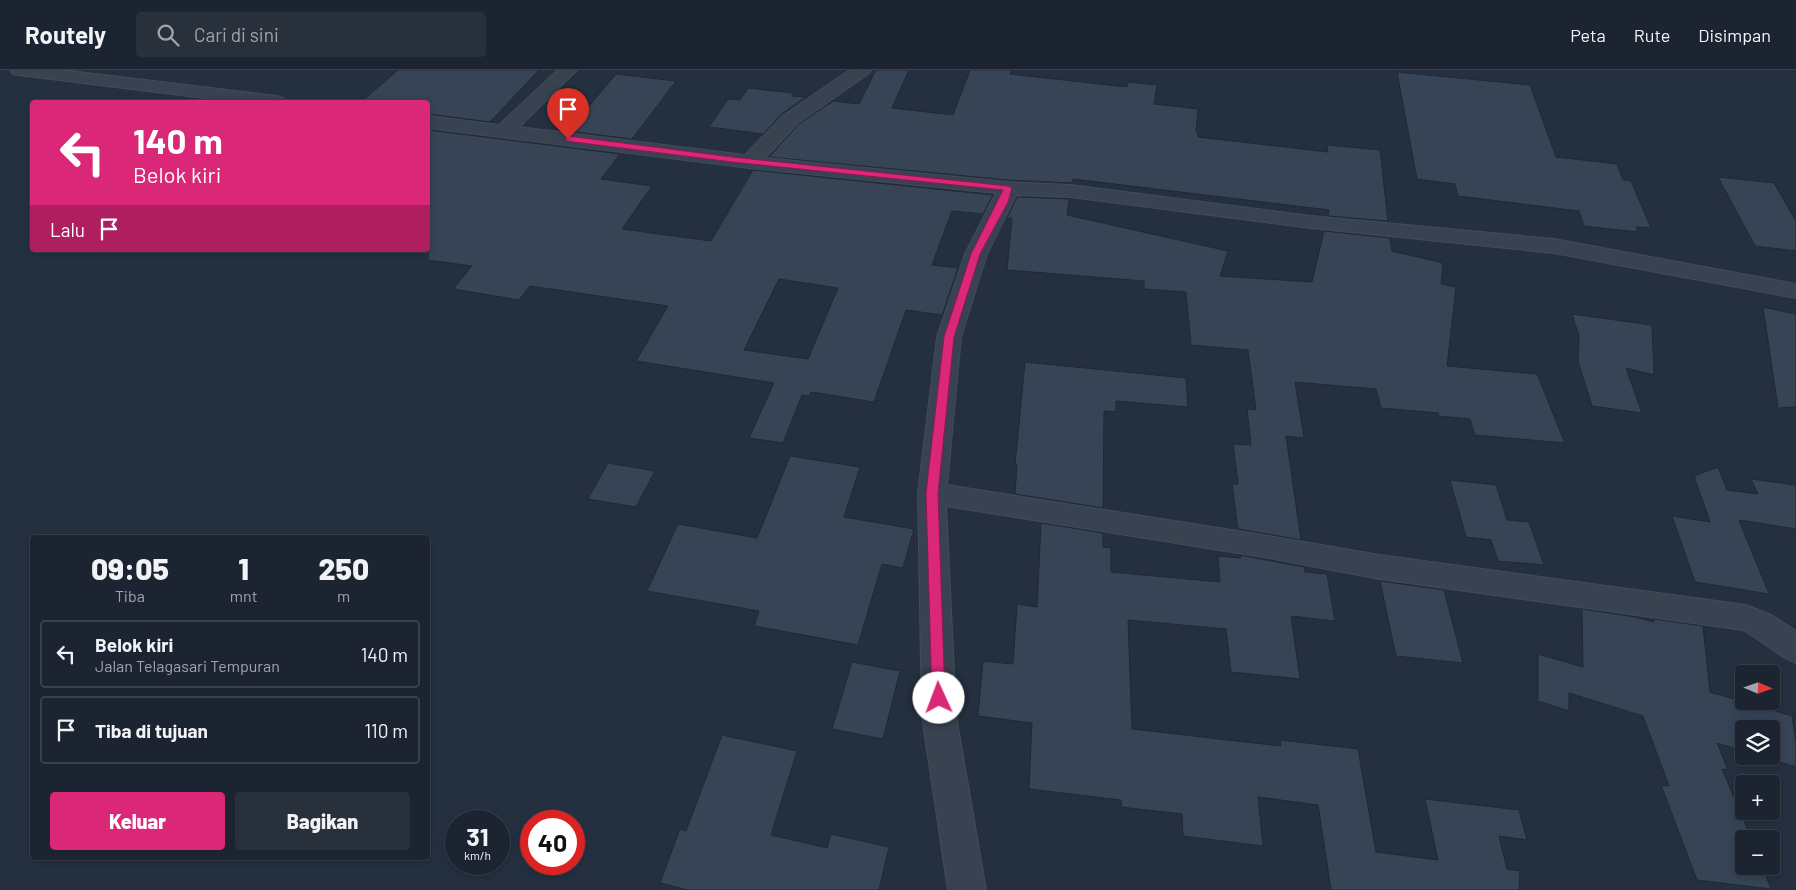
<!DOCTYPE html>
<html lang="id">
<head>
<meta charset="utf-8">
<style>
	body { margin:0; font-family:Barlow,sans-serif; background:#28303c; color:#f1f3f6; height:100vh; display:flex; flex-direction:column; font-size:19px; white-space:nowrap }
	* { box-sizing:border-box; margin:0 }
	p { font-size:16px; color:#a0a4ab }
	.icon { flex:none; width:28px; height:28px; fill:none; stroke:currentColor; stroke-width:2; stroke-linecap:round; stroke-linejoin:round }
	.map { position:relative; flex:1; overflow:hidden }
	.details { position:absolute; left:30px; top:465px; width:400px; height:325px; display:flex; flex-direction:column; background:#1b2430; border-radius:5px; box-shadow:0 2px 8px #0003,0 0 0 1px #39414c }
	.details>* { flex:none }
	.banner { position:absolute; left:30px; top:30px; width:400px; height:152px; border-radius:5px; box-shadow:0 2px 8px #0003,0 0 0 1px #39414c; background:#db2777; color:#fff; overflow:hidden }
	.needle { width:32px; rotate:92deg }
	.controls { position:absolute; left:1735px; top:595px; display:grid; gap:10px }
	.controls a { display:grid; place-items:center; width:45px; height:45px; border-radius:5px; background:#1b2430; box-shadow:0 2px 8px #0003,0 0 0 1px #39414c; font-size:25px }
	.speed { position:absolute; left:445px; top:740px; display:flex; gap:10px; font-size:25px; font-weight:700; text-align:center }
	.speed>* { display:grid; place-content:center; width:65px; height:65px; border-radius:50%; background:#1b2430; box-shadow:0 2px 8px #0003,0 0 0 1px #39414c; line-height:1 }
	.speed small { font-size:12px; font-weight:400 }
	.speed .limit { border:8px solid #d22; background:#fff; color:#111 }
	.pin { position:absolute; display:grid; place-items:center; width:42px; height:42px; color:#fff; margin:-51px -21px; border-radius:50% 50% 50% 0; rotate:-45deg; box-shadow:0 0 5px #0007 }
	.pin .icon { rotate:45deg }
	.me { position:absolute; width:55px; margin:-28px; rotate:358deg; stroke-linejoin:round; filter:drop-shadow(0 0 4px #0008) }
	.turn { display:flex; align-items:center; gap:18px; height:105px; padding:0 20px; font-size:22px }
	.turn .icon { width:65px; height:65px; stroke-width:2.5 }
	.turn b { display:block; font-size:35px; line-height:42px }
	.then { display:flex; align-items:center; height:48px; padding:0 20px; background:#0003; gap:10px; font-size:19px }
	.eta { display:flex; justify-content:space-evenly; align-items:center; height:85px; text-align:center }
	.eta b { font-size:30px; font-weight:800; line-height:35px }
	.cta { display:flex; gap:10px; margin-top:auto; padding:10px 20px }
	.cta a { flex:1; height:58px; border-radius:5px; background:#db2777; color:#fff; font-size:20px; font-weight:800; line-height:58px; text-align:center }
	.cta a+a { background:#28303c; color:#f1f3f6 }
	ul { padding:0; list-style:none }
	li { display:flex; align-items:center; gap:15px; height:68px; margin:0 10px 8px; padding:0 10px; border:2px solid #39414c; border-radius:5px }
	li div { flex:1 }
	li b { display:block; font-size:19px }
	li em { font-style:normal }
	header { display:flex; align-items:center; gap:30px; box-sizing:border-box; height:70px; padding:0 25px; background:#1b2430; border-bottom:1px solid #39414c }
	header strong { font-size:24px }
	nav { display:flex; gap:28px; margin-inline-start:auto; font-size:18px }
	.search { width:350px; height:45px; background:#28303c; display:flex; align-items:center; gap:12px; box-sizing:border-box; padding:0 18px; border-radius:5px; color:#a0a4ab; font-size:19px }
	.map>svg:first-child { display:block }
	.building { fill:#364456; stroke:#1f2937; fill-rule:evenodd }
	.lines { fill:none; stroke-linecap:round; stroke-linejoin:round }
	.minor-casing { stroke:#424b59; stroke-width:2 }
	.minor { fill:#384250; fill-rule:evenodd }
	.route { fill:#db2777; stroke:#8e194d }
</style>
</head>
<body>
<header>
<strong>Routely</strong>
<div class="search"><svg class="icon" aria-label="search" viewBox="0 0 24 24"><circle cx="10" cy="10" r="6"/><path d="M15 15l6 6"/></svg>Cari di sini</div>
<nav><a>Peta</a><a>Rute</a><a>Disimpan</a></nav>
</header>
<div class="map">
<svg width="1796" height="820" viewBox="0 0 1796 820">
	<rect width="100%" height="100%" fill="#243040"/>
	<g class="building">
		<polygon points="398,0 539,0 490,52 428,44 428,32 361,32"/>
		<polygon points="876,0 909,0 892,38 953,45 970,0 1012,0 1010,4 1127,17 1128,12 1157,15 1154,34 1198,39 1196,62 1198,62 1198,67 1328,82 1327,75 1380,80 1388,151 1328,146 1329,140 1073,109 1072,113 1008,110 769,87 799,54 833,31 859,34"/>
		<polygon points="1397,2 1530,15 1556,87 1617,94 1623,110 1631,111 1651,158 1636,157 1638,162 1584,156 1579,141 1458,126 1455,114 1417,109"/>
		<polygon points="616,4 676,11 632,69 568,61"/>
		<polygon points="748,18 793,23 792,26 806,27 783,43 763,64 709,57 728,29 740,30"/>
		<path d="M428,60L620,84L601,109L652,116L622,159L711,171L753,100L993,125L983,144L952,141L932,195L958,198L942,245L906,240L874,332L811,322L809,326L802,325L783,373L749,368L774,313L636,291L668,236L530,216L519,230L453,219L472,196L428,190ZM779,209L838,218L808,289L744,280Z"/>
		<polygon points="1718,107 1774,113 1796,151 1796,181 1755,176"/>
		<polygon points="1017,127 1069,129 1067,145 1228,181 1220,206 1312,212 1324,161 1390,168 1392,181 1443,193 1441,214 1456,217 1447,296 1537,304 1565,373 1475,365 1470,349 1439,346 1438,343 1381,338 1376,319 1295,312 1304,368 1286,366 1301,470 1238,459 1232,414 1238,414 1233,374 1251,375 1247,339 1256,340 1248,280 1191,275 1186,222 1144,219 1144,211 1007,200 1012,148 1007,148"/>
		<polygon points="1763,237 1796,244 1796,337 1778,338"/>
		<polygon points="1572,244 1652,255 1654,305 1626,298 1642,343 1592,336 1578,291 1579,266"/>
		<polygon points="1025,292 1186,308 1188,337 1116,331 1116,342 1104,341 1103,438 1015,424 1017,395 1015,395"/>
		<polygon points="790,386 860,397 844,447 914,459 903,498 882,494 858,575 754,556 759,541 647,521 678,454 757,468"/>
		<polygon points="608,393 655,401 636,437 588,429"/>
		<polygon points="1718,397 1727,420 1758,424 1751,409 1796,415 1796,459 1739,450 1769,524 1695,512 1672,446 1710,452 1694,406"/>
		<polygon points="1450,410 1496,415 1507,450 1529,452 1544,495 1498,491 1491,470 1466,467"/>
		<polygon points="1041,453 1103,463 1103,477 1111,478 1111,502 1220,512 1218,486 1241,488 1240,485 1304,497 1305,502 1327,504 1335,551 1291,546 1300,609 1231,602 1226,559 1128,550 1132,659 1281,676 1280,670 1358,679 1376,782 1438,790 1425,729 1519,740 1527,770 1499,766 1507,799 1520,801 1519,820 1331,820 1318,735 1258,727 1263,776 1183,766 1182,744 1121,737 1121,730 1029,719 1032,653 978,646 983,591 1013,594 1017,534 1037,537"/>
		<polygon points="1380,511 1444,520 1463,593 1396,586"/>
		<polygon points="1582,539 1635,547 1654,552 1654,549 1703,556 1710,622 1792,646 1796,671 1796,697 1761,686 1771,686 1771,659 1744,659 1744,681 1717,673 1728,700 1722,699 1750,765 1751,769 1744,769 1744,796 1762,796 1771,819 1697,810 1661,715 1669,716 1643,646 1569,623 1569,641 1538,631 1538,584 1583,597"/>
		<polygon points="852,592 900,601 883,669 832,659"/>
		<polygon points="722,665 797,681 771,765 827,778 831,764 889,777 879,820 688,820 660,813 680,759 686,761"/>
	</g>
	<g class="lines">
		<defs>
			<g id="minor">
				<polygon points="10,0 62,0 276,26 283,28 285,32 236,32 19,5 13,4"/>
				<path d="M558,0H577L519,57L745,85L784,45L850,0H871L868,4L798,53L765,88L1008,112L1071,115L1311,146L1554,169L1796,214V228L1554,183L1311,158L1071,127L1016,125L987,184L961,267L947,415L1269,466L1380,485L1746,535L1771,545L1796,561V593C1776,586 1762,569 1743,560L1380,509L1269,488L946,436L956,646L986,820H948L922,646L918,423L937,267L965,184L996,123L750,98L428,58V46L499,55Z"/>
			</g>
		</defs>
		<use href="#minor" class="minor-casing"/>
		<use href="#minor" class="minor"/>
	</g>
	<polygon class="route" points="568,66 732,87 1008,116 1012,118 1008,132 980,184 954,267 938,423 945,628 944,632 939,634 934,632 932,628 926,423 944,267 971,184 1003,120 732,92 566,71 566,67"/>
</svg>
<div class="controls">
<a><svg class="needle" viewBox="-14 -14 28 28"><path d="M0-13l5 13h-10z" fill="#e53935"/><path d="M0 13l5-13h-10z" fill="#a0a4ab"/></svg></a>
<a><svg class="icon" aria-label="layers" viewBox="0 0 24 24"><path d="M12 4l9 5-9 5-9-5zM3 14l9 5 9-5"/></svg></a>
<a>+</a>
<a>−</a>
</div>
<div class="speed"><div>31<small>km/h</small></div><div class="limit">40</div></div>
<div class="pin" style="left:568px;top:69px;background:#d93025"><svg class="icon" aria-label="arrive" viewBox="0 0 24 24"><path d="M6 21V4h12l-3 4 3 4H6"/></svg></div>
<svg class="me" style="left:939px;top:628px" viewBox="-20 -20 40 40"><circle r="19" fill="#fff"/><path d="M0-13L10 11 0 6-10 11z" fill="#db2777"/></svg>
<div class="banner">
<div class="turn"><svg class="icon" aria-label="left" viewBox="0 0 24 24"><path d="M17 20v-9H6M10 6l-5 5 5 5"/></svg><div><b>140 m</b>Belok kiri</div></div>
<div class="then">Lalu<svg class="icon" aria-label="arrive" viewBox="0 0 24 24"><path d="M6 21V4h12l-3 4 3 4H6"/></svg></div>
</div>
<section class="details">
<div class="eta">
<div><b>09:05</b><p>Tiba</p></div>
<div><b>1</b><p>mnt</p></div>
<div><b>250</b><p>m</p></div>
</div>
<ul>
<li><svg class="icon" aria-label="left" viewBox="0 0 24 24"><path d="M17 20v-9H6M10 6l-5 5 5 5"/></svg><div><b>Belok kiri</b><p>Jalan Telagasari Tempuran</p></div><em>140 m</em></li>
<li><svg class="icon" aria-label="arrive" viewBox="0 0 24 24"><path d="M6 21V4h12l-3 4 3 4H6"/></svg><div><b>Tiba di tujuan</b></div><em>110 m</em></li>
</ul>
<div class="cta"><a>Keluar</a><a>Bagikan</a></div>
</section>
</div>
</body>
</html>
